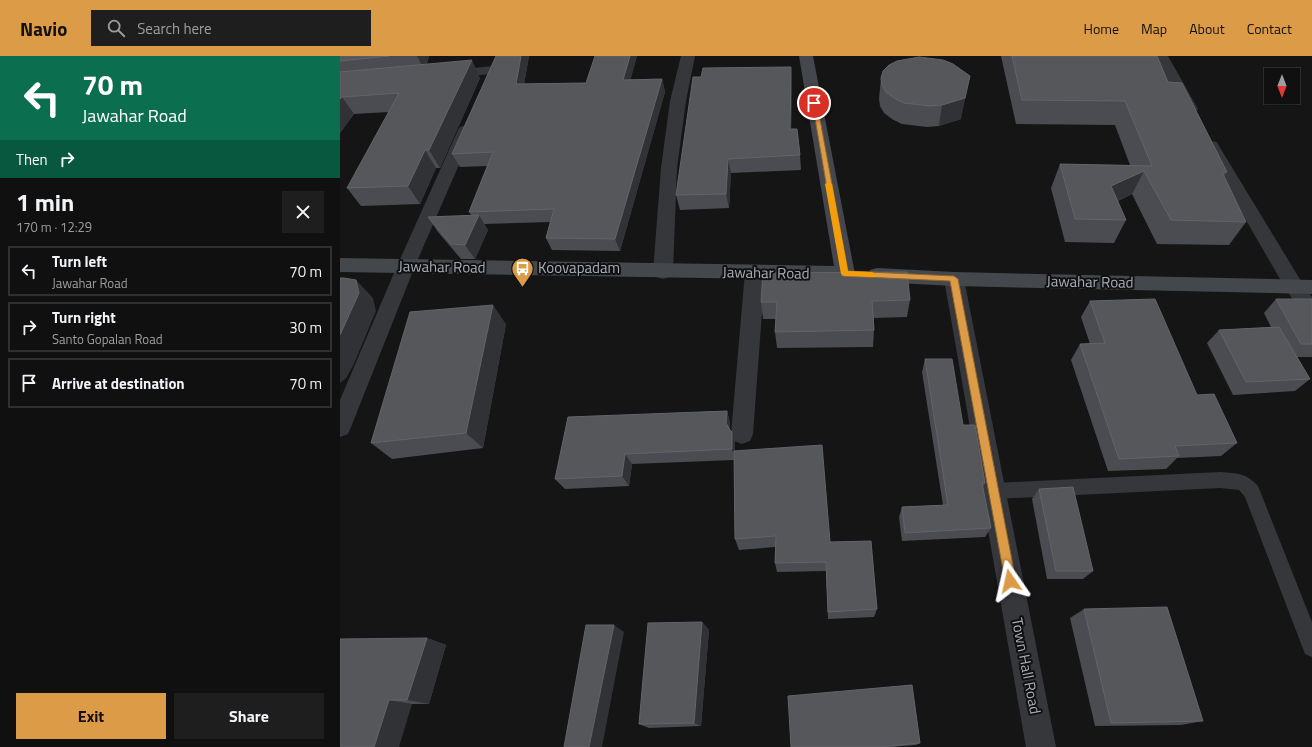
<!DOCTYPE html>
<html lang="en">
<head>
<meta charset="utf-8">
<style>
	body { margin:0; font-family:"Titillium Web",sans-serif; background:#1e1e1e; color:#f1f3f6; height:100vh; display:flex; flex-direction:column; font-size:15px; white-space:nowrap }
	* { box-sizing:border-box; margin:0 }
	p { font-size:13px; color:#9c9d9f }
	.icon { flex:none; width:22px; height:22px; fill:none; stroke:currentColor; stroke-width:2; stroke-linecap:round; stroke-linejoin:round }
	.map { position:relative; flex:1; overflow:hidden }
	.details { display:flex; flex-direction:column; background:#101010; width:340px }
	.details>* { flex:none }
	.top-card { background:#0b6e4f; color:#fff; overflow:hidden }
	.needle { width:26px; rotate:180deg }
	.controls { position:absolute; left:924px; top:12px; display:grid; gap:8px }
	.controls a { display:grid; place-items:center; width:36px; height:36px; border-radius:0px; background:#101010; box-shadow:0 1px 3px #0004,0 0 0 1px #303030; font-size:20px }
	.pin { position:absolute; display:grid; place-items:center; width:34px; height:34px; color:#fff; margin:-17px; border:2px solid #fff; border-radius:50%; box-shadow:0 1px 4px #0007 }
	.me { position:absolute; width:44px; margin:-22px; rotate:349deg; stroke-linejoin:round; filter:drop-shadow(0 0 3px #0008) }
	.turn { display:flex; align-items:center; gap:14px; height:84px; padding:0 16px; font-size:18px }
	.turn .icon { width:52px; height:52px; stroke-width:2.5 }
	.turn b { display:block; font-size:28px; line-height:34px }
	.then { display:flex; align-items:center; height:38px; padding:0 16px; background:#0003; gap:8px; font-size:15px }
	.round { display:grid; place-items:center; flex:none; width:42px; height:42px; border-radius:0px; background:#1e1e1e }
	.overview { display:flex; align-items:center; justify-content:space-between; height:68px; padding:0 16px }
	h1 { font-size:24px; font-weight:700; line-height:30px }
	.button { display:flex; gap:8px; margin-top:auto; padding:8px 16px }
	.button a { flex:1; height:46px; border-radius:0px; background:#dc9b47; color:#111; font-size:16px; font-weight:700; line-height:46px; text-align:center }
	.button a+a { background:#1e1e1e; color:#f1f3f6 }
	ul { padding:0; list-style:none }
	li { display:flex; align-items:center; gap:12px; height:50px; margin:0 8px 6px; padding:0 8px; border:2px solid #303030; border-radius:0px }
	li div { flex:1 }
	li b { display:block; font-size:15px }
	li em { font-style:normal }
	header { display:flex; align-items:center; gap:24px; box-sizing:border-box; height:56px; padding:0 20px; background:#dc9b47; color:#111 }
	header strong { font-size:19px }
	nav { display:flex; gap:22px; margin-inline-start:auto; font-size:14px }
	.search { width:280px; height:36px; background:#1e1e1e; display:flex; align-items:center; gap:10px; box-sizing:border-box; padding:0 14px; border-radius:0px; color:#9c9d9f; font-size:15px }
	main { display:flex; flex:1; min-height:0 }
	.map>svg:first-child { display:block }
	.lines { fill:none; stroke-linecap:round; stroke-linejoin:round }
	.service { fill:#36373b; fill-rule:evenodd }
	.minor { fill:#36373b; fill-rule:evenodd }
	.tertiary { fill:#36373b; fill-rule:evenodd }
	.secondary { fill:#44474b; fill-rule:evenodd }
	.wall { fill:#4b4c51 }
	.shaded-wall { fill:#313235 }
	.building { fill:#55575b; stroke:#626469 }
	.route { fill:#dc9b47; stroke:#8f652e }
	.slow { fill:#f59e0b }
	.labels { text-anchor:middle; stroke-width:4; stroke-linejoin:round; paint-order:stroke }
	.street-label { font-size:15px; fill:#a8adb5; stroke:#101011 }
	.poi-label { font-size:15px; fill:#a8adb5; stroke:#101011; text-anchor:start }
</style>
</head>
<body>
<header>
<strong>Navio</strong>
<div class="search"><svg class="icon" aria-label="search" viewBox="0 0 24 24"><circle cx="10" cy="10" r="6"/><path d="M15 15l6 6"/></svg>Search here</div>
<nav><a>Home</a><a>Map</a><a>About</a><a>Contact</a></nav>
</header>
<main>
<section class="details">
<div class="top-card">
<div class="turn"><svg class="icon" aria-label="left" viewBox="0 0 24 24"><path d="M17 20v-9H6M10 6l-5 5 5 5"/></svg><div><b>70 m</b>Jawahar Road</div></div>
<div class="then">Then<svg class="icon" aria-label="right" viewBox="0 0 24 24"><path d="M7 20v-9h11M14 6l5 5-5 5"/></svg></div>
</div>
<div class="overview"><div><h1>1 min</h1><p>170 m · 12:29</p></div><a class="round"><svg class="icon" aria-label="close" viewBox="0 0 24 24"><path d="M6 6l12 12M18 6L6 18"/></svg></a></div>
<ul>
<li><svg class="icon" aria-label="left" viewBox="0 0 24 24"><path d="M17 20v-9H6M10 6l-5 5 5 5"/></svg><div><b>Turn left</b><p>Jawahar Road</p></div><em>70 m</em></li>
<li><svg class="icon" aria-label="right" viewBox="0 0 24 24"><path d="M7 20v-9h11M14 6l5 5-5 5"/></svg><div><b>Turn right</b><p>Santo Gopalan Road</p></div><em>30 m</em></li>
<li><svg class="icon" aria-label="arrive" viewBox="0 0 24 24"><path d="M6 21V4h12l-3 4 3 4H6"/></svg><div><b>Arrive at destination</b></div><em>70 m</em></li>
</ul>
<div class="button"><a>Exit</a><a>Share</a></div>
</section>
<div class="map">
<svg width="972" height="691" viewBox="0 0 972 691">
	<rect width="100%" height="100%" fill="#151516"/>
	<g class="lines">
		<path class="service" d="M880,416C898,418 905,416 918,430L972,566V601L965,598L905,441L899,434L880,432L653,443L647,441L644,435L647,429L653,427Z"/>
		<g class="minor">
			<polygon points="341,0 355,0 346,45 337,112 333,216 330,221 323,223 316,221 313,216 321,112 330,45"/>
			<polygon points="814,0 828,0 858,53 855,56 850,58 845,56"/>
			<polygon points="153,10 158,11 160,14 158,17 107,23 102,22 100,19 102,16 107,15"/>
			<polygon points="126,69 132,71 134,74 75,210 11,371 8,378 0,381 0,344 57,210 118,74 120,71"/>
			<polygon points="871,85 877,86 879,90 961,225 972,241 972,264 965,261 947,235 863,90 865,86"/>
			<polygon points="415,209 422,211 425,216 413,378 410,385 402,388 394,385 391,378 405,216 408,211"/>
		</g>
		<polygon class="tertiary" points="614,216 621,218 624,223 716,691 686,691 604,223 607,218"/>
		<g class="secondary">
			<path d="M459,0H473L515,218L512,223C505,225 499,222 493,224L0,216V202L494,210Z"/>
			<polygon points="537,212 614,216 972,224 972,238 614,230 537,226 530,224 527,219 530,214"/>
		</g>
	</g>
	<g class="wall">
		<polygon points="0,0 89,0 87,8 140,22 100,112 96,112 80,148 21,150 7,132 49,56 14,58 0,77"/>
		<polygon points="156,0 189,0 184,28 246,27 255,0 297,0 290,24 322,23 325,36 280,195 212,194 206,182 210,166 144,168 148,174 135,203 121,203 98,176 88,161 132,160 129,156 147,110 120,111 112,98"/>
		<polygon points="661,0 817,0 828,26 887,116 884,120 906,166 889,189 817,188 792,138 778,145 786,164 774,187 725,186 711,132 720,108 790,109 775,69 676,68"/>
		<polygon points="549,9 621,63 599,70 587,71 562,68 552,63 544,57 540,50 539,43 541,22"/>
		<polygon points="452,26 451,73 460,99 461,114 391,117 389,152 340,154 336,139"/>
		<polygon points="936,243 972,243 972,301 957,301 970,323 955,335 893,339 867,287 879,274 931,271 924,257"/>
		<polygon points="570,244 567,261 534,262 534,274 533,291 437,292 435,276 436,263 423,263 421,246"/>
		<polygon points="750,245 857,339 897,387 881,400 837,402 826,413 768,415 731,304 740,288 750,288 741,261"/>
		<polygon points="166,268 143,392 52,403 31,387"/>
		<polygon points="585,303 623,369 645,427 643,432 651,472 645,481 562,485 559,461 562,451 603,449 582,316"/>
		<polygon points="387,355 390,367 390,374 392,376 395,387 395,395 490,486 537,553 534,561 488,563 486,515 437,516 435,507 435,491 399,494 395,483 394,404 292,408 289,430 225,433 215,423"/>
		<polygon points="699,433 753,515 743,523 707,523 692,443"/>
		<polygon points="744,553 863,665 841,669 755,670 730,562"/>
		<polygon points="362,566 369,574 361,670 309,672 299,668"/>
		<polygon points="87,582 106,589 89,648 72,648 0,691"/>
		<polygon points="580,687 576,689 552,691 451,691"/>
	</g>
	<g class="shaded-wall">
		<polygon points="77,0 89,0 85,15"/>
		<polygon points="181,0 189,0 182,41 176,28"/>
		<polygon points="290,0 297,0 287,37 283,24"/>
		<polygon points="132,4 140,22 100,112 89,94"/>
		<polygon points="451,11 452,26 451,88 450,73"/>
		<polygon points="630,20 621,63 599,70 602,49"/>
		<polygon points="322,23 325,36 280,195 275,183"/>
		<polygon points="2,41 14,58 0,77 0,43"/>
		<polygon points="85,94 96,112 80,148 68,130"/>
		<polygon points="388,103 391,117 389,152 386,138"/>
		<polygon points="804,115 792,138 760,153 771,130"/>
		<polygon points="139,159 148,174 135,203 125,189"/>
		<polygon points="16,224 33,242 36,255 13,310 6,322 0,327 0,279"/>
		<polygon points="153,249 166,268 143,392 126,377"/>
		<polygon points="387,355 390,367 390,379 386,367"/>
		<polygon points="392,376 395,387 395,404 392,393"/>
		<polygon points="285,398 292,408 289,430 282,420"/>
		<polygon points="362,566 369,574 361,670 354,667"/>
		<polygon points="274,569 284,576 262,691 249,691"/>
		<polygon points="87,582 106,589 89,648 67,644"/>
		<polygon points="49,644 72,648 59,691 34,691"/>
	</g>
	<g class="building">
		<polygon points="0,0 49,0 0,5"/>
		<polygon points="156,0 181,0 176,28 246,27 255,0 290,0 283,24 322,23 275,183 206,182 214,153 129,156 153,96 112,98"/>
		<polygon points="672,0 817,0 828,26 842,27 887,116 882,116 906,166 831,164 804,115 771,130 786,164 735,163 720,108 812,110 785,45 682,44"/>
		<polygon points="579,1 603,4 613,8 630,20 625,42 602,49 590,50 564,47 554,42 546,36 542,29 541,22 543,15 549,9 557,5"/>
		<polygon points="132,4 89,94 85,94 68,130 7,132 59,37 2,41 0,43 0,16"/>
		<polygon points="451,11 450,73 457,73 460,99 388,103 386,138 336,139 353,21 361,21 363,12"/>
		<polygon points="139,159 125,189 111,188 88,161"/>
		<polygon points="567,216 570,244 532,245 534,274 435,276 437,246 421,246 423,217"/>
		<polygon points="0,222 4,222 16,224 19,237 0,279"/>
		<polygon points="815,243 857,339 874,338 897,387 835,390 839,400 779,403 740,288 765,287 750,245"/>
		<polygon points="936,243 972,243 972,288 961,288"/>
		<polygon points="153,249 126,377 31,387 70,256"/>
		<polygon points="939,271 970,323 906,326 879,274"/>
		<polygon points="585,303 612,303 623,369 635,369 645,427 642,427 651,472 565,477 562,451 608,449"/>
		<polygon points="387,355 386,367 390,374 392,376 392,393 285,398 282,420 215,423 228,361"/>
		<polygon points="482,389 490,486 531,485 537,553 488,556 486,506 435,507 436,480 395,483 394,395"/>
		<polygon points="733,431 753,515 716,515 699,433"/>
		<polygon points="827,551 863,665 771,667 744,553"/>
		<polygon points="362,566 354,667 299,668 308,567"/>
		<polygon points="246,569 274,569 249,691 224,691"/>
		<polygon points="87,582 67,644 49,644 34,691 0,691 0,583"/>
		<polygon points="572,629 580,687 539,691 451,691 448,640"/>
	</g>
	<polygon class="route" points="472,45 477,47 508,215 614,220 618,223 676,525 674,529 670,530 667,529 665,525 610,225 502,220"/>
	<polygon class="slow" points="489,126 492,128 508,215 532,216 536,219 535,221 505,220 501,218 485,128"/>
	<defs>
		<symbol id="bus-pin" viewBox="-11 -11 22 30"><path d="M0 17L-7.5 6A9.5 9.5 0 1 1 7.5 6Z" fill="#dc9b47" stroke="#101011"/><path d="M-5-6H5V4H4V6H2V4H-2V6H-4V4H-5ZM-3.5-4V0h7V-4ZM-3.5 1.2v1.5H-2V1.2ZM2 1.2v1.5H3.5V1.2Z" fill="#fff"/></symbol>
	</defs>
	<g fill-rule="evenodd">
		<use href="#bus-pin" x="170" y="200" width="25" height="34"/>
	</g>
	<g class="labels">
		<g class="street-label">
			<text transform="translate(102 211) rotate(1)" y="5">Jawahar Road</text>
			<text transform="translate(426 217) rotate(1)" y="5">Jawahar Road</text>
			<text transform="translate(750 226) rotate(1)" y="5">Jawahar Road</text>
			<text transform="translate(686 610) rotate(79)" y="5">Town Hall Road</text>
		</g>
		<g class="poi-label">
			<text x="198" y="217">Koovapadam</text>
		</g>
	</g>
</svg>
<div class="controls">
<a><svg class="needle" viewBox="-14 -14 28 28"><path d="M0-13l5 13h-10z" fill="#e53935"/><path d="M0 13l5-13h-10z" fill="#9c9d9f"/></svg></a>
</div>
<div class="pin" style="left:474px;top:47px;background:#d93025"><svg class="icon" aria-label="arrive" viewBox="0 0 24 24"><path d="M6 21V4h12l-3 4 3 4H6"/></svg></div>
<svg class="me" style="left:670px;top:525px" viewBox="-20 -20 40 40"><path d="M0-17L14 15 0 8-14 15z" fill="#dc9b47" stroke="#fff" stroke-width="4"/></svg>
</div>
</main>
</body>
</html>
